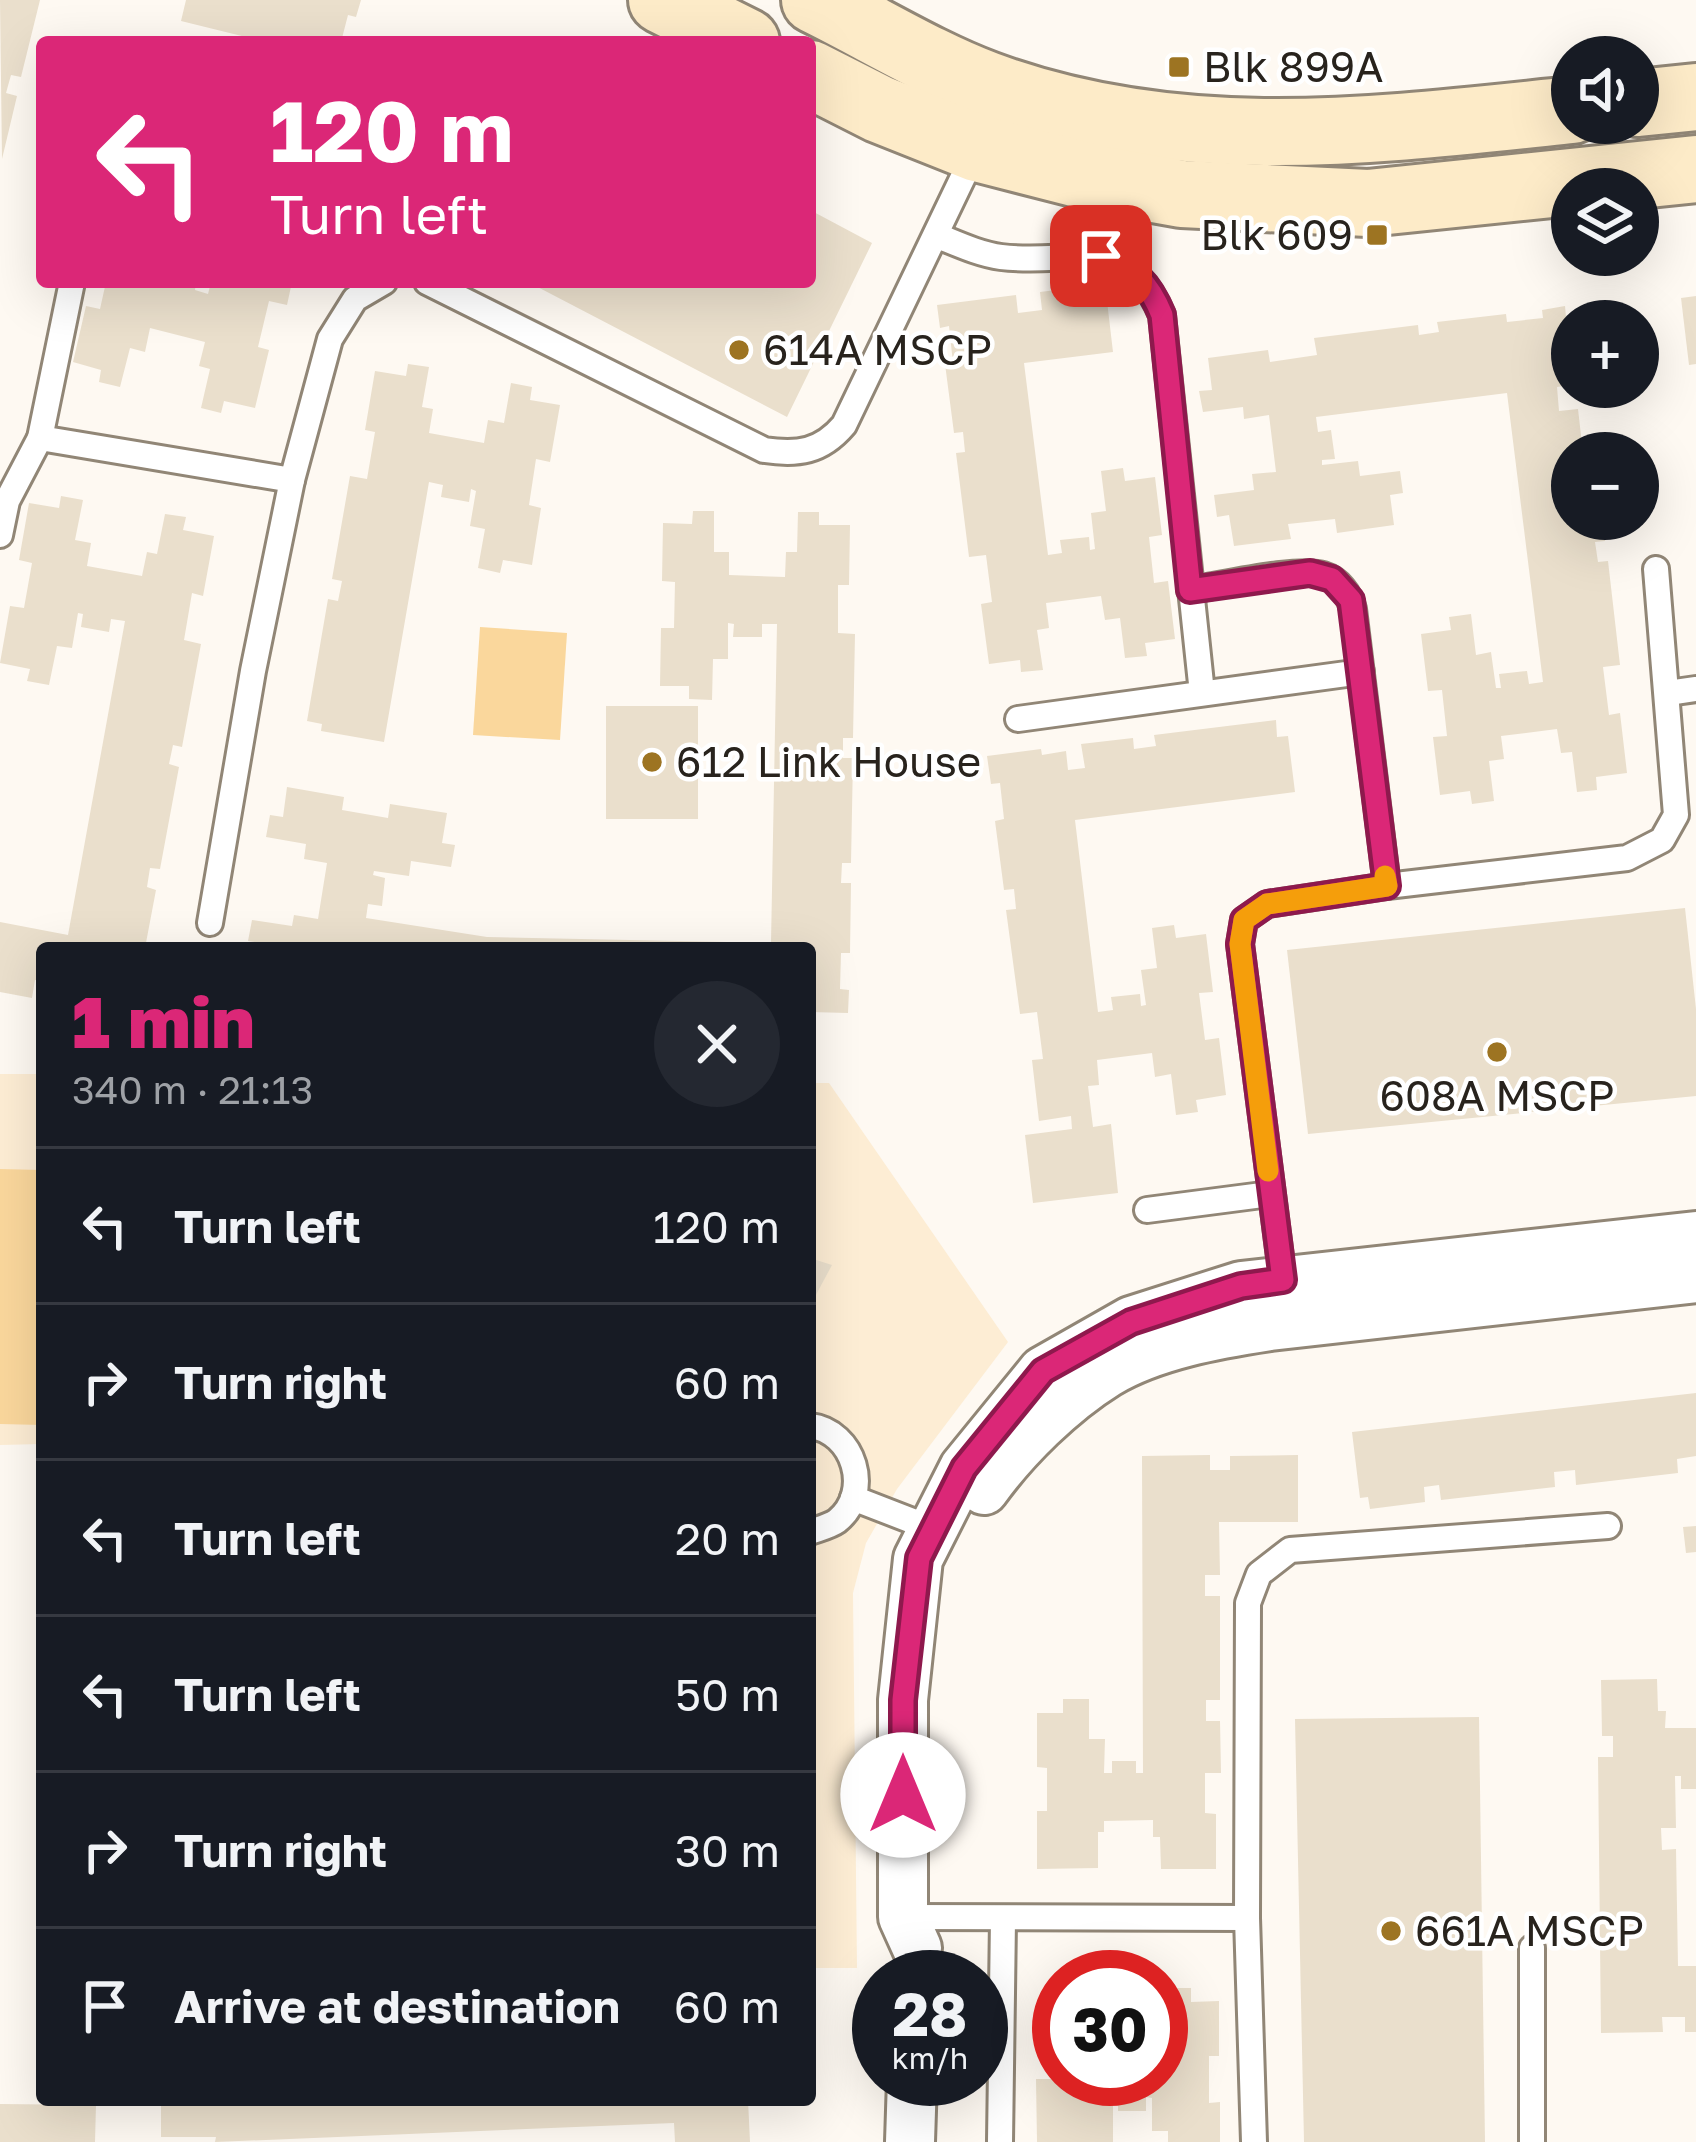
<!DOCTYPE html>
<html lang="en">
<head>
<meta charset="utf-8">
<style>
	body { margin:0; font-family:"Golos Text",sans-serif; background:#242831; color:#f1f3f6; height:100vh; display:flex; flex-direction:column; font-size:45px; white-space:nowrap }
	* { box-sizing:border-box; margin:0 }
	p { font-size:39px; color:#9ea1a6 }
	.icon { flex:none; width:66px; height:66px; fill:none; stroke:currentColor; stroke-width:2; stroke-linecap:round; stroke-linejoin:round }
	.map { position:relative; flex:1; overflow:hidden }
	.details { position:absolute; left:36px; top:942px; width:780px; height:1164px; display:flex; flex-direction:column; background:#171b24; border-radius:12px; box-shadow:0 12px 48px #0002 }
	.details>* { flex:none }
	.banner { position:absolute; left:36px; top:36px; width:780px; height:252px; border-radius:12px; box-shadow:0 12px 48px #0002; background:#db2777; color:#fff; overflow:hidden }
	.controls { position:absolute; left:1551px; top:36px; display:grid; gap:24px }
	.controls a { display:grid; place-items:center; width:108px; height:108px; border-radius:50%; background:#171b24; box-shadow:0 12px 48px #0002; font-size:60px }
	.speed { position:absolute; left:852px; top:1950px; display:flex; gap:24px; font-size:60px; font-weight:700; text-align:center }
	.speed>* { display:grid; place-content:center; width:156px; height:156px; border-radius:50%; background:#171b24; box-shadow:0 12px 48px #0002; line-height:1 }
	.speed small { font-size:30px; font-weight:400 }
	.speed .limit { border:18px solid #d22; background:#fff; color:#111 }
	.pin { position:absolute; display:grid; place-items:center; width:102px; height:102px; color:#fff; margin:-51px; border-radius:24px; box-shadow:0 6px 18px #0006 }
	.me { position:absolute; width:132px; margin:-66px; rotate:0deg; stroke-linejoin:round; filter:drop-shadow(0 0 9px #0008) }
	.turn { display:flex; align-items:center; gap:42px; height:252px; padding:0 36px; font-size:54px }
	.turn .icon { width:156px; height:156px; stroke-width:2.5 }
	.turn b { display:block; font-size:84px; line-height:102px }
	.round { display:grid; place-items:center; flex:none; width:126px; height:126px; border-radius:63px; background:#242831 }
	.overview { display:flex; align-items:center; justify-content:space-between; height:204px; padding:0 36px }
	h1 { font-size:72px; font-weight:800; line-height:90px; color:#db2777 }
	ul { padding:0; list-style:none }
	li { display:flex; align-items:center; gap:36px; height:156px; padding:0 36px; border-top:3px solid #363941 }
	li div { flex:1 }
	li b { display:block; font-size:45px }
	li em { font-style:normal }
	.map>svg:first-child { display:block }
	.built { fill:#fdedd4 }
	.green { fill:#fad79c }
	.building { fill:#eadfcc }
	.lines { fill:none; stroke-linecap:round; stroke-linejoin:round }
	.lane-casing { stroke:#918676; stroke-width:30 }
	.street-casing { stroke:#918676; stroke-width:54 }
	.secondary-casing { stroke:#918676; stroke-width:72 }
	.lane { stroke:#fff; stroke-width:24 }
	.street { stroke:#fff; stroke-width:48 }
	.secondary { stroke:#fdebc8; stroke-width:66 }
	.route-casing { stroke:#8e194d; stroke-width:30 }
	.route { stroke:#db2777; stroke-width:21 }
	.slow { stroke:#f59e0b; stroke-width:21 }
	.poi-dot { fill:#9d7422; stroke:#fff; stroke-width:4.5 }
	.labels { text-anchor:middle; stroke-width:9; stroke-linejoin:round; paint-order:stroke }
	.poi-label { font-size:42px; fill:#28231d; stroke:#fff; text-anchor:start }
</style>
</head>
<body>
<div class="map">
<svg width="1696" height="2142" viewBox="0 0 1696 2142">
	<rect width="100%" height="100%" fill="#fef9f2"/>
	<g class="built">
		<polygon points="0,1074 42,1074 42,1444 0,1445"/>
		<polygon points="810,1083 829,1083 1008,1342 897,1489 866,1543 853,1593 857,1968 810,1968"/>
	</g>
	<g class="green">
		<polygon points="480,627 567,633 560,740 473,735"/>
		<polygon points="0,1169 42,1170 42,1425 0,1424"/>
	</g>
	<g class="building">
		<polygon points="0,0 40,0 21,77 11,75 6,93 17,96 2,159"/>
		<polygon points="186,0 361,0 356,17 348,15 341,42 266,42 181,21"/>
		<polygon points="810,210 872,243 787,417 528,282 810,282"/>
		<polygon points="106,282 196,282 195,290 208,294 211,282 292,282 287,305 269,301 258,347 269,350 255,408 224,401 221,413 201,408 210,369 199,366 205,342 150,328 145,352 130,348 120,387 99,382 101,370 73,362 86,306 100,309"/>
		<polygon points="1105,284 1113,352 1024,363 1048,555 1062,553 1060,540 1089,537 1090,550 1095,549 1091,513 1106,511 1101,471 1123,468 1125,481 1155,477 1162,535 1149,537 1154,583 1168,581 1175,639 1145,643 1147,656 1125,658 1120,618 1105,620 1101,596 1046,603 1049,628 1037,630 1043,670 1021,672 1020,660 989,664 981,604 992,602 986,555 969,557 956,453 965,452 963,432 954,433 945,364 953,363 949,326 940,328 937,305 1016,295 1018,313 1042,310 1040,292"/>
		<polygon points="1696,296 1696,364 1689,365 1681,298"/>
		<polygon points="1565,306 1572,385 1557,387 1559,411 1578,409 1583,453 1572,453 1572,519 1602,519 1605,541 1595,542 1598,562 1608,561 1620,665 1603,667 1609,715 1620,713 1627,773 1596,777 1597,790 1577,792 1572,752 1561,753 1557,729 1501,736 1504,759 1489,761 1494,801 1472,804 1470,791 1440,795 1433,737 1447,736 1442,690 1428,691 1421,634 1451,630 1449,617 1471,614 1476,655 1491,652 1496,688 1501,688 1499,674 1527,671 1529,684 1543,682 1507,393 1316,417 1318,432 1331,430 1335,459 1322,460 1322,465 1358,461 1360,476 1400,471 1403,493 1390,495 1394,525 1337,533 1335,519 1288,524 1291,539 1234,546 1229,515 1217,517 1214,495 1254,490 1252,474 1276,472 1269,415 1244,419 1243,407 1203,412 1199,391 1212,390 1208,358 1268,350 1270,362 1317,355 1314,338 1418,325 1419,335 1439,332 1437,322 1506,314 1507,322 1543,318 1542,310"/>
		<polygon points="408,364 429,367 422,407 433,409 429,433 484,443 488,420 504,423 511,383 532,387 530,400 560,405 550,462 536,459 529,505 541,508 532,565 503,560 500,573 478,568 485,529 470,526 476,491 471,489 469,502 441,497 443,485 429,482 384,742 321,731 322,724 307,721 328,599 338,601 342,581 332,579 350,476 367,479 375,432 365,430 375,371 406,376"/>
		<polygon points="61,496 83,500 75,540 91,543 87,566 142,576 147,552 157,554 165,514 186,517 183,530 214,536 203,596 192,593 184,640 201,644 182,747 173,745 169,764 179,767 160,869 150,868 147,887 156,890 145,948 42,948 42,981 35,980 32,998 0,992 0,922 68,935 125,621 111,619 109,632 81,627 83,614 78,613 72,648 57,646 49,685 27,681 30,669 0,663 10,606 24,608 32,563 19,560 29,503 59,508"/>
		<polygon points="693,511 714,511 714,552 729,552 729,575 785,577 786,552 797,552 798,512 819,512 819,525 850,525 849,585 838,585 838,633 855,634 853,738 843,738 843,758 853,758 851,863 842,863 841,883 851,883 850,953 841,953 840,989 849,990 848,1013 810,1012 810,948 260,948 261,943 248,941 252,920 292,926 294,915 318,919 327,863 304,859 306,844 266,837 270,815 283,817 287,787 344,797 342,810 388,818 390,804 447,813 442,843 455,845 451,867 411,861 409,876 374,871 373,875 385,878 382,906 368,904 366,918 487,937 771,943 777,624 762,624 762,637 733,637 734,624 728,623 728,659 713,659 712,700 689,699 689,686 660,686 661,628 674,628 675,582 662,581 663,523 692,524"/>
		<rect x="606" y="706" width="92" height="113"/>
		<polygon points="1276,720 1277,737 1288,736 1295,792 1075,820 1098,1012 1113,1010 1111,997 1140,994 1141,1006 1146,1005 1141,970 1157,968 1152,928 1174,925 1176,938 1206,934 1213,992 1199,993 1205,1040 1219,1038 1226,1095 1196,1100 1198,1112 1176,1115 1171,1074 1155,1077 1152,1053 1097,1060 1099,1085 1088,1086 1093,1127 1111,1124 1118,1193 1033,1203 1025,1135 1072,1129 1071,1116 1039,1121 1032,1060 1043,1059 1037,1012 1020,1014 1006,910 1016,909 1014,889 1004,890 995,821 1004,819 1000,783 991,784 987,756 1041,749 1042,755 1066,751 1068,770 1085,768 1081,744 1133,738 1134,749 1156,746 1154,735"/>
		<polygon points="1685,908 1696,1009 1696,1096 1308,1134 1287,950"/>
		<polygon points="810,1258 832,1265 810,1306"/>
		<polygon points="1696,1393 1696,1456 1677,1459 1678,1473 1576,1485 1575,1470 1554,1472 1555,1487 1441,1500 1439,1485 1424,1487 1425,1502 1370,1509 1368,1497 1360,1498 1352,1432"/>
		<polygon points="1210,1455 1210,1470 1230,1470 1230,1456 1298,1455 1298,1522 1219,1522 1220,1575 1205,1575 1205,1596 1220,1596 1220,1700 1206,1700 1206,1721 1220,1721 1221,1773 1205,1773 1205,1813 1216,1814 1216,1869 1161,1869 1160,1837 1153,1837 1153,1820 1104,1821 1104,1832 1098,1832 1098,1868 1037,1869 1037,1811 1047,1811 1047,1768 1037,1767 1037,1713 1063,1713 1063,1699 1089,1699 1089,1739 1105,1739 1104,1773 1112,1773 1112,1761 1136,1761 1136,1773 1143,1773 1142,1456"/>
		<polygon points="1696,1526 1696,1552 1686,1553 1683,1527"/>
		<polygon points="1657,1679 1658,1711 1666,1711 1665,1728 1696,1728 1696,1789 1681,1789 1681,1776 1675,1776 1676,1828 1661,1828 1662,1850 1676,1849 1678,1966 1696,1966 1696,2032 1685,2032 1685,2017 1662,2017 1663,2032 1601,2033 1598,1757 1613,1757 1613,1736 1602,1736 1601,1680"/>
		<polygon points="1479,1717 1485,2142 1304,2142 1295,1719"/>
		<polygon points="1166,1988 1191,1988 1191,2002 1219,2001 1219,2056 1209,2056 1209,2103 1220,2102 1220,2142 1168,2142 1168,2131 1152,2131 1152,2098 1146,2097 1146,2111 1118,2111 1118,2097 1113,2098 1113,2142 1037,2142 1036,2079 1051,2079 1051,2058 1039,2058 1039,2002 1059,2002 1059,2079 1161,2079"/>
		<polygon points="161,2100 748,2100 750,2142 675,2142 674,2123 215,2142 216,2137 161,2137"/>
		<polygon points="0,2104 96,2105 95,2142 0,2142"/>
	</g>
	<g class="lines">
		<defs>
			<g id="lane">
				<path d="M938,236C958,244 979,254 1001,257C1072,266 1126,231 1162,315L1202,693"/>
				<path d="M427,282L764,450C798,455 821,452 844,425L976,150"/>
				<polyline points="40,438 292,480"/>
				<polyline points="0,535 7,501 40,438 72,282"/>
				<path d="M1190,590C1219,586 1299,567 1323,575C1339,580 1349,594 1353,609L1387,886"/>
				<polyline points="1668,693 1696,689"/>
				<polyline points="1018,719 1361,672"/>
				<polyline points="210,923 253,671 292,480 330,339 355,299 384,282"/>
				<polyline points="1147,1210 1270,1194"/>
				<polyline points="1284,1288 1240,944 1244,920 1267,904 1387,886 1627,858 1662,840 1676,815 1656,569"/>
				<path d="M810,1426C854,1431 873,1492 837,1521C830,1526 818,1529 810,1532"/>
				<polyline points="853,1498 933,1529"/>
				<polyline points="903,1917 1247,1918"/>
				<polyline points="1000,2142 1003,1919"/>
				<polyline points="1254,2142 1247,1918 1248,1603 1259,1574 1290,1550 1608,1526"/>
				<polyline points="1532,2142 1532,1948"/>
			</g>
			<g id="street">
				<path d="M984,1490C1015,1447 1062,1401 1107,1373C1154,1345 1217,1334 1270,1326L1696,1278"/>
				<polyline points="917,1948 903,1917 903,1700 918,1559 964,1468 1043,1371 1131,1321 1241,1286 1696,1236"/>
				<polyline points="910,2142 912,2079"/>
			</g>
			<g id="secondary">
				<polyline points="662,0 746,42"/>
				<path d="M815,0C872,28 928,63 987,85C1180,156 1373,131 1572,110"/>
				<polyline points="810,74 879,109 977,148 1098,179 1182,194 1368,203 1696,169"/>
				<polyline points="1638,103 1696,97"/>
			</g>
		</defs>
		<use href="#lane" class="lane-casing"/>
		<use href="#street" class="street-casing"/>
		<use href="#secondary" class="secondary-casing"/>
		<use href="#lane" class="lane"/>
		<use href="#street" class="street"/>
		<use href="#secondary" class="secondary"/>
	</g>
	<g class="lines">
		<defs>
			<path id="route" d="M903,1795V1700L919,1558L964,1468L1043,1371L1131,1322L1241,1286L1283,1280L1240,944L1244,920L1267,904L1387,886L1351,600L1332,579L1310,573L1190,590L1162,315C1149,283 1134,268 1101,256"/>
		</defs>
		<use href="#route" class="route-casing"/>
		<use href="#route" class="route"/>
		<polyline class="slow" points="1268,1171 1240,944 1244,920 1267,904 1387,886 1385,876"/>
	</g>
	<g class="poi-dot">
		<rect x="1167" y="55" width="24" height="24" rx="6"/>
		<rect x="1365" y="223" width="24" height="24" rx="6"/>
		<circle cx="739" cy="350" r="12"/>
		<circle cx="652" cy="762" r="12"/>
		<circle cx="1497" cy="1052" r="12"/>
		<circle cx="1391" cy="1931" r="12"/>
	</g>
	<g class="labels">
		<g class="poi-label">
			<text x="1203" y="82">Blk 899A</text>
			<text x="1353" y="250" text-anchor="end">Blk 609</text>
			<text x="763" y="365">614A MSCP</text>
			<text x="676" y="777">612 Link House</text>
			<text x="1497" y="1111" text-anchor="middle">608A MSCP</text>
			<text x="1415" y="1946">661A MSCP</text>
		</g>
	</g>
</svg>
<div class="controls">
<a><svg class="icon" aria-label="sound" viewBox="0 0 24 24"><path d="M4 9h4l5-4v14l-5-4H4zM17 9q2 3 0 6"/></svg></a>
<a><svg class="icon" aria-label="layers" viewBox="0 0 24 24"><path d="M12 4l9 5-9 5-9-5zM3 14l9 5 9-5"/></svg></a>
<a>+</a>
<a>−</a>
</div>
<div class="speed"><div>28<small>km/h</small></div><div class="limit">30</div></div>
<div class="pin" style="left:1101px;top:256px;background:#d93025"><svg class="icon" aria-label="arrive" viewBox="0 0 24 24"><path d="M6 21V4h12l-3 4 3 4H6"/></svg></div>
<svg class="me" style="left:903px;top:1795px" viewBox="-20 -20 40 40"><circle r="19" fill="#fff"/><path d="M0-13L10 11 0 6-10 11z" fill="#db2777"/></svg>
<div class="banner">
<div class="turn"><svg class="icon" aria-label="left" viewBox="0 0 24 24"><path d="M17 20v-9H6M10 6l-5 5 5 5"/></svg><div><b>120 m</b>Turn left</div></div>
</div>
<section class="details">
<div class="overview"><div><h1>1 min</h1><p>340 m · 21:13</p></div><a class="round"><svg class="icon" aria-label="close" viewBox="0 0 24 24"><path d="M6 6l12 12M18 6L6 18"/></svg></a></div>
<ul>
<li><svg class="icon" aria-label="left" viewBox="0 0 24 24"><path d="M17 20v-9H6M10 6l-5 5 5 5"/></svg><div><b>Turn left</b></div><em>120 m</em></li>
<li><svg class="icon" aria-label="right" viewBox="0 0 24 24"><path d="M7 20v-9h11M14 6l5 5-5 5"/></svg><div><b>Turn right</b></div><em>60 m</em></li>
<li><svg class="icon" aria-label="left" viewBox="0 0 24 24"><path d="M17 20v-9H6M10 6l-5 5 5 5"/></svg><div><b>Turn left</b></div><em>20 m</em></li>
<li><svg class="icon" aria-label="left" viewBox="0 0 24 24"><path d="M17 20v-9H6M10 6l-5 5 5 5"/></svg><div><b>Turn left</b></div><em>50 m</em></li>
<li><svg class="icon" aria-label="right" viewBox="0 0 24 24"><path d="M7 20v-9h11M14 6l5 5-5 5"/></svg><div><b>Turn right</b></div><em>30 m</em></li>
<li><svg class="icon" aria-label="arrive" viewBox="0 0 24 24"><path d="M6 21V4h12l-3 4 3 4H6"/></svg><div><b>Arrive at destination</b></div><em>60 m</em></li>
</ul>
</section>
</div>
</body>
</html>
